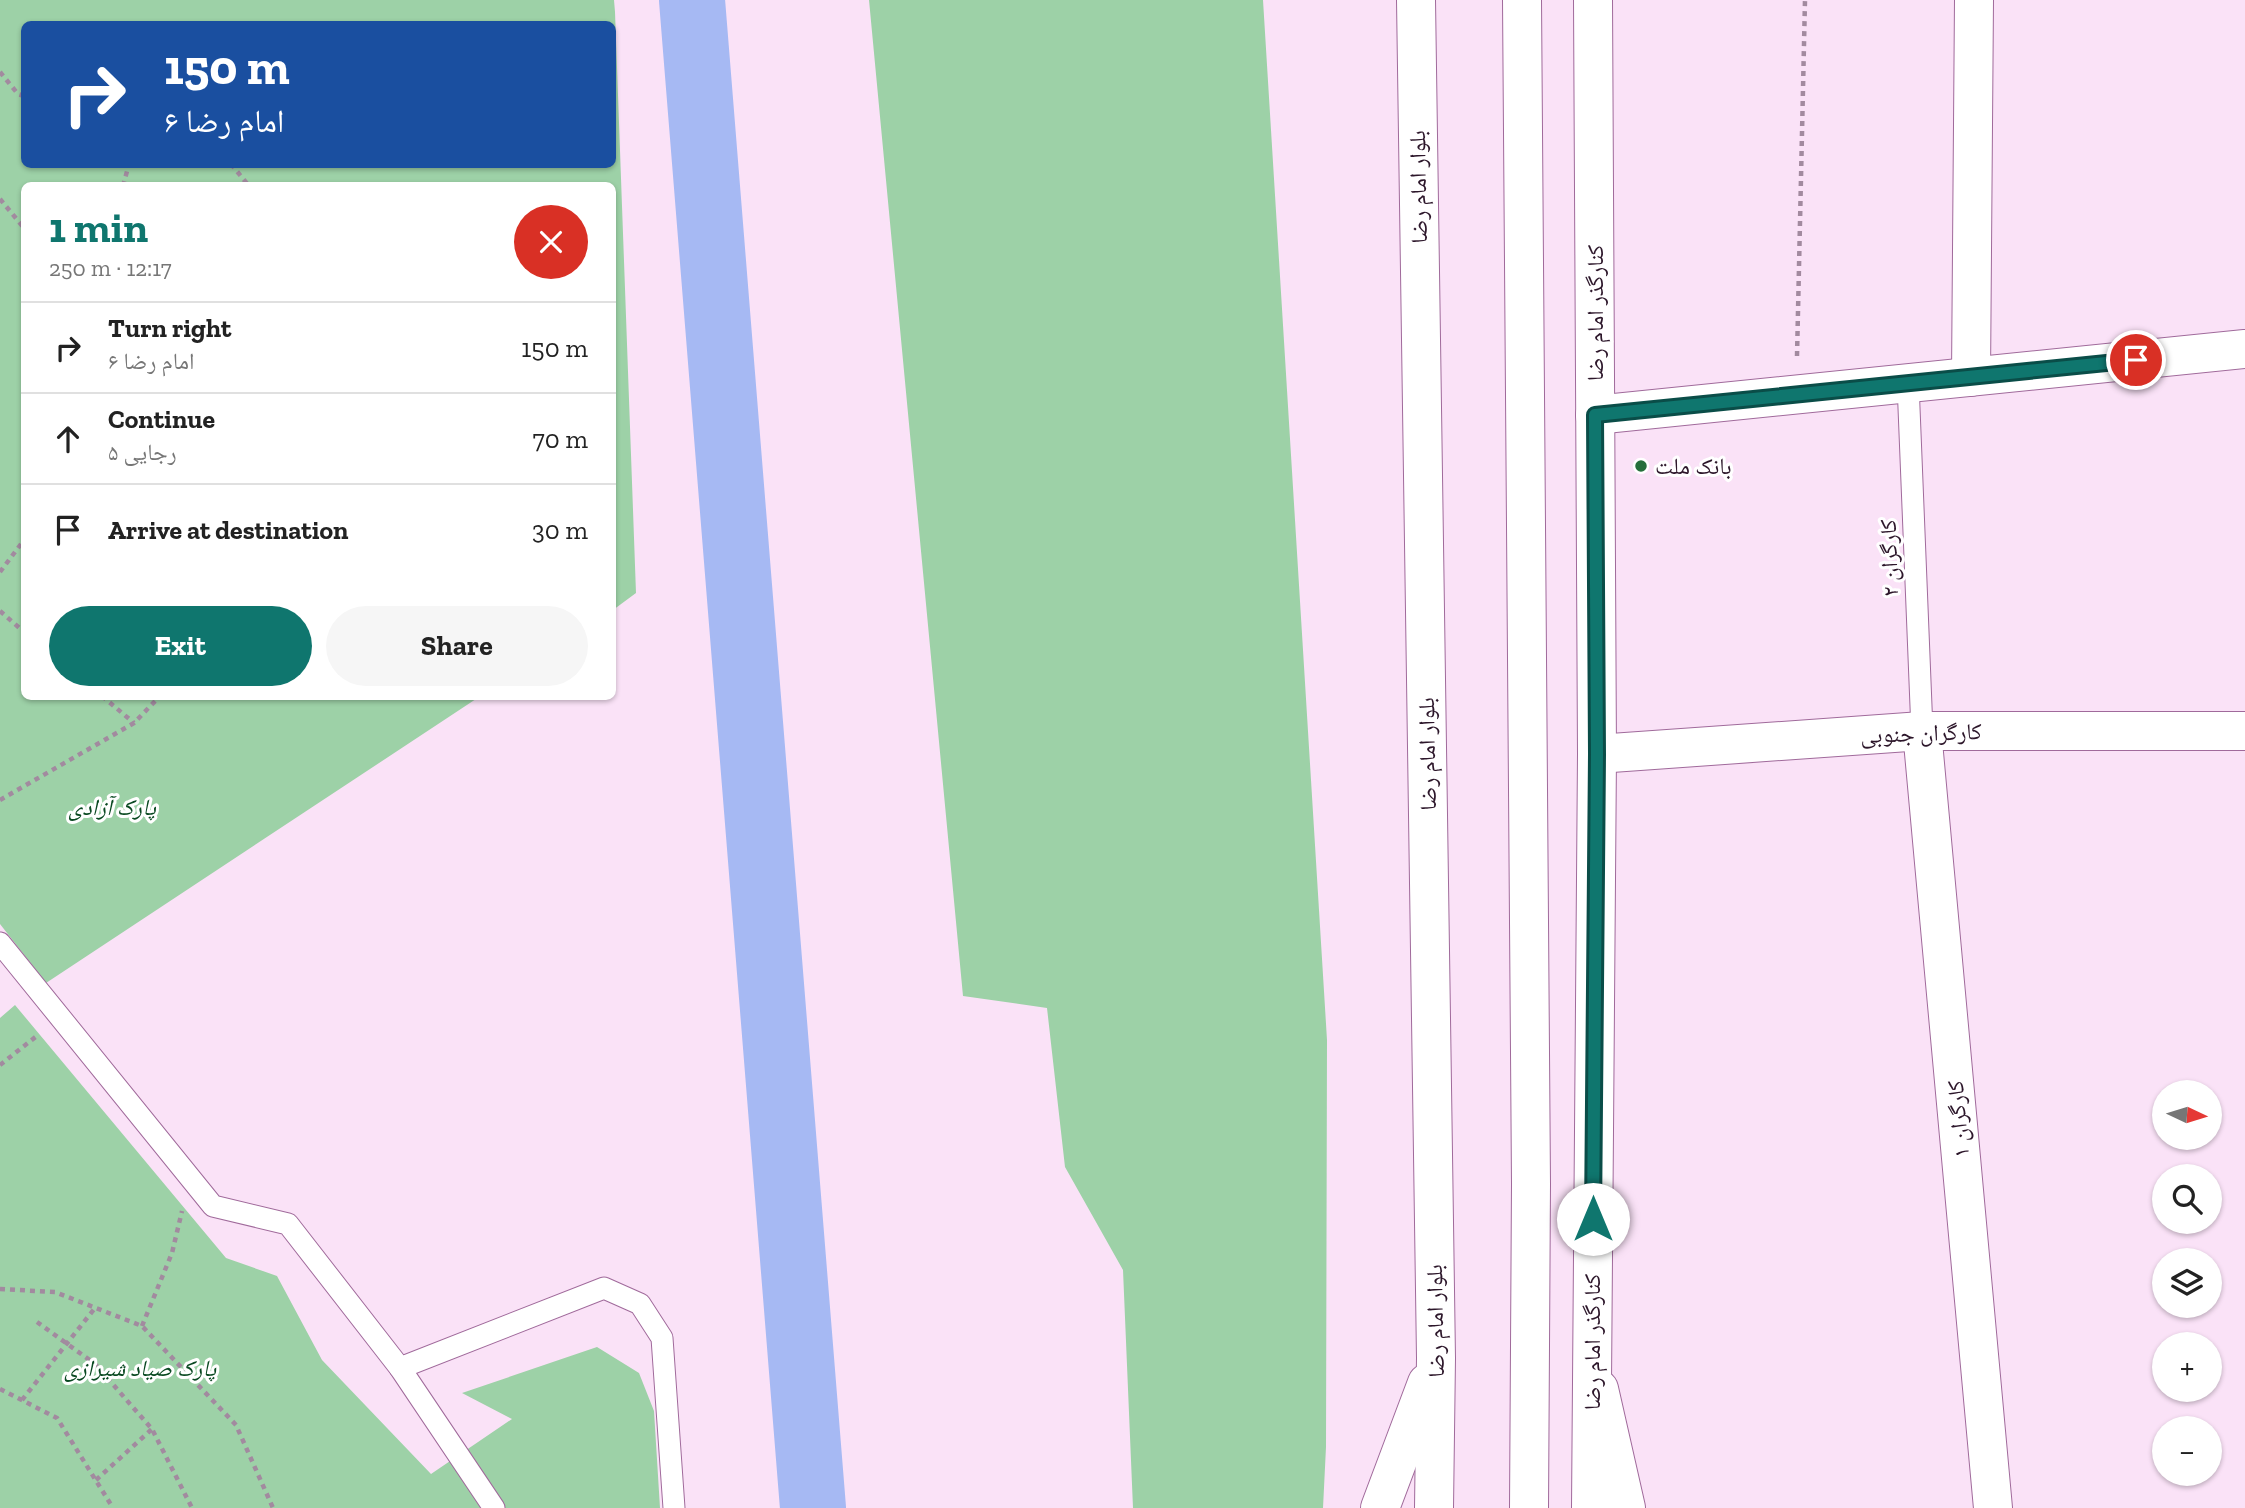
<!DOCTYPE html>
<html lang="en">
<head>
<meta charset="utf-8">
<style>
	body { margin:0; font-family:"Zilla Slab","Noto Naskh Arabic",serif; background:#f6f6f6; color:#222; height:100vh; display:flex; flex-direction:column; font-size:26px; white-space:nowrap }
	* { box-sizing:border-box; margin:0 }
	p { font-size:23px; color:#767676 }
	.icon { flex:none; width:38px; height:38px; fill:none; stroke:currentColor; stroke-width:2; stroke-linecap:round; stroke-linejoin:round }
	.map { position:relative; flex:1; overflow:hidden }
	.drawer { position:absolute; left:21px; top:182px; width:595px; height:518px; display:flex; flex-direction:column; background:#fff; border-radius:10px; box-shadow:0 2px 5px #0004 }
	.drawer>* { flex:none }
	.banner { position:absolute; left:21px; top:21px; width:595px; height:147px; border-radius:10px; box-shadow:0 2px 5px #0004; background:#1a4fa0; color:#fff; overflow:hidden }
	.needle { width:46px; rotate:94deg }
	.tools { position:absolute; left:2152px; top:1080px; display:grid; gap:14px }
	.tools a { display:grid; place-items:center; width:70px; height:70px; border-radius:50%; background:#fff; box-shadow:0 2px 5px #0004; font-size:35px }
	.pin { position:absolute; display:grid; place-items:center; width:60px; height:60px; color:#fff; margin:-30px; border:4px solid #fff; border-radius:50%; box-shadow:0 2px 7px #0007 }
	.me { position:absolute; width:77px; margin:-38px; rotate:0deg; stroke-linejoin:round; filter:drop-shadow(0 0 5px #0008) }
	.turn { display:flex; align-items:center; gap:24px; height:147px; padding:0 28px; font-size:32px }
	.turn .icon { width:91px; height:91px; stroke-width:2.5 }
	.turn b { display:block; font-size:49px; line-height:60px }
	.round { display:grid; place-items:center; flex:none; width:74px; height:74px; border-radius:37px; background:#f6f6f6 }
	.overview { display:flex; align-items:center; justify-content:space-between; height:119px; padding:0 28px }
	h1 { font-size:42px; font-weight:800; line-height:52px; color:#0f766e }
	.button { display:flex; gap:14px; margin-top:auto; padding:14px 28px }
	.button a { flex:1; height:80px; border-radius:42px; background:#0f766e; color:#fff; font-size:28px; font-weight:800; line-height:80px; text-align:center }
	.button a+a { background:#f6f6f6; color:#222 }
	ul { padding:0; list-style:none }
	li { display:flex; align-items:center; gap:21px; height:91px; padding:0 28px; border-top:2px solid #e0e0e0 }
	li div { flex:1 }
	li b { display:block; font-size:26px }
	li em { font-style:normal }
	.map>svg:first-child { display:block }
	.green { fill:#9dd1a7; fill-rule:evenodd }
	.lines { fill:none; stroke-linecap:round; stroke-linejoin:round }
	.river { stroke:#a6b9f3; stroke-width:66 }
	.lane-casing { stroke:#a06a9b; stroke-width:23 }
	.street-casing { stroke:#a06a9b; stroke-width:40 }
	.secondary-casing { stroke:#a06a9b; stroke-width:40 }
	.primary-casing { stroke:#a06a9b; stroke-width:40 }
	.path { stroke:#a28a9f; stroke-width:4.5; stroke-dasharray:5 5; stroke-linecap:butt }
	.lane { stroke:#fff; stroke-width:21 }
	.street { stroke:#fff; stroke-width:38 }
	.secondary { stroke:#fff; stroke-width:38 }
	.primary { stroke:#fff; stroke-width:38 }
	.route-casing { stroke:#0a4d48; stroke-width:18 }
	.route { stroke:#0f766e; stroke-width:12 }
	.poi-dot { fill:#256e3b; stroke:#fff; stroke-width:2.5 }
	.labels { text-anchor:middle; stroke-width:6; stroke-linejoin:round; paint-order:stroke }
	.street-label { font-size:23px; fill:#2c162a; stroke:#fff }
	.poi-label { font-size:23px; fill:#2c162a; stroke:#fff; text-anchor:start }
	.park-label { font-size:23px; font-style:italic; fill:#094921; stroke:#fff }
</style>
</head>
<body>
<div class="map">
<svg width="2245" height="1508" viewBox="0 0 2245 1508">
	<rect width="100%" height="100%" fill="#fae2f7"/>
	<g class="green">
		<path d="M0,0H614L615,12L636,593L613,610L612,186H24V696L479,697L46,983L0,924ZM24,24H612V164H24Z"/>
		<polygon points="869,0 1263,0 1327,1040 1326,1447 1323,1508 1133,1508 1123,1270 1065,1167 1047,1008 963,996"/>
		<polygon points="15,1005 226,1258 277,1276 322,1360 431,1474 512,1419 462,1393 597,1347 639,1373 654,1411 660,1508 0,1508 0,1018"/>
	</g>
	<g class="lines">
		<polyline class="river" points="692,0 813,1508"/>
		<defs>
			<g id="lane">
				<polyline points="1908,383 1922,731"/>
				<polyline points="0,943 213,1206 288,1224 400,1368 604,1288 640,1304 662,1338 674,1508"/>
				<polyline points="400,1368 494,1508"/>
			</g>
			<g id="street">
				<polyline points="1971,377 1974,0"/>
				<polyline points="1595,415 2245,349"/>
				<polyline points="1922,731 1993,1508"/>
				<polyline points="1599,1389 1626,1508"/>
			</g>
			<g id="secondary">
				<polyline points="1597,754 1922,731 2245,731"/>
				<polyline points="1591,1508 1597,754 1593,0"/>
			</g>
			<g id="primary">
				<polyline points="1416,0 1436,1358 1434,1508"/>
				<polyline points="1522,0 1531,1184 1529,1508"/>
				<polyline points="1380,1508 1427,1383"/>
			</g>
		</defs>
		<use href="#lane" class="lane-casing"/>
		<use href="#street" class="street-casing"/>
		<use href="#secondary" class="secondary-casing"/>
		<use href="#primary" class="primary-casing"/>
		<g class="path">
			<polyline points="0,72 18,94 24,96"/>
			<polyline points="231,164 249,186"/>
			<polyline points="123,186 129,164"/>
			<polyline points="0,199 24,228"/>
			<polyline points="1797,356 1805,0"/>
			<polyline points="0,572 24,540"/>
			<polyline points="0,611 24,632"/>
			<polyline points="102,696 134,723"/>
			<polyline points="0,800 134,723 160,696"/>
			<polyline points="0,1065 38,1035"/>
			<polyline points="0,1289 55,1292 142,1326 236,1425 273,1508"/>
			<polyline points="37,1322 95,1364 152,1429 192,1508"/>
			<polyline points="142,1326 172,1253 182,1211"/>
			<polyline points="0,1389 57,1418 113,1508"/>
			<polyline points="22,1400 95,1308"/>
			<polyline points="96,1480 152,1429"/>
		</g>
		<use href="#lane" class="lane"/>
		<use href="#street" class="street"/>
		<use href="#secondary" class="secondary"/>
		<use href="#primary" class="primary"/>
	</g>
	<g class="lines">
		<defs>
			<polyline id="route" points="1593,1219 1597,754 1595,415 2136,360"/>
		</defs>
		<use href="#route" class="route-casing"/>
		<use href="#route" class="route"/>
	</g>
	<circle class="poi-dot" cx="1641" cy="466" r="7"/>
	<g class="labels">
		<g class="street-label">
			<text transform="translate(1418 187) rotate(-91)" y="8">بلوار امام رضا</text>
			<text transform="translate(1595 313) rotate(-90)" y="8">کنارگذر امام رضا</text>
			<text transform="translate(1889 558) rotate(-92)" y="8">کارگران ۲</text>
			<text transform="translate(1921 733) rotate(-2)" y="8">کارگران جنوبی</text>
			<text transform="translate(1427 754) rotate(-91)" y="8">بلوار امام رضا</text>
			<text transform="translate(1958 1119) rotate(-95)" y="8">کارگران ۱</text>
			<text transform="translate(1435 1321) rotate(-91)" y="8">بلوار امام رضا</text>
			<text transform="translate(1592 1342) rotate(-90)" y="8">کنارگذر امام رضا</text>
		</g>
		<g class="poi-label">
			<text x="1655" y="474">بانک ملت</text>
		</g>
		<g class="park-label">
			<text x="112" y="815">پارک آزادی</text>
			<text x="140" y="1376">پارک صیاد شیرازی</text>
		</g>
	</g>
</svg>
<div class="tools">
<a><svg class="needle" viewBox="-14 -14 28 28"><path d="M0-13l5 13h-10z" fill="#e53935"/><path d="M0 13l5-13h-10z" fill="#767676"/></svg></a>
<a><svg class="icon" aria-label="search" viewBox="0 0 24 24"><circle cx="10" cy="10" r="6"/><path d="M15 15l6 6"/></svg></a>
<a><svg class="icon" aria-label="layers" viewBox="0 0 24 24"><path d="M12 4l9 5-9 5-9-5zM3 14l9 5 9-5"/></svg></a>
<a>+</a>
<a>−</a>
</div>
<div class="pin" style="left:2136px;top:360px;background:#d93025"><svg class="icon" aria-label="arrive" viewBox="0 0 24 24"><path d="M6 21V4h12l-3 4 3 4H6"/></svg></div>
<svg class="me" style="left:1593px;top:1219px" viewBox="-20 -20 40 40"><circle r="19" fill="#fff"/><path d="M0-13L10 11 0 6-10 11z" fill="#0f766e"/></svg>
<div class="banner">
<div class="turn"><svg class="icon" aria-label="right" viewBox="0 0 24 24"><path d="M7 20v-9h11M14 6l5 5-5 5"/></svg><div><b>150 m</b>امام رضا ۶</div></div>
</div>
<section class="drawer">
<div class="overview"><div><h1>1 min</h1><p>250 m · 12:17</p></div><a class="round" style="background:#d93025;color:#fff"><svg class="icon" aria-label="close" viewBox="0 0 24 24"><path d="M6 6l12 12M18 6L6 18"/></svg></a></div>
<ul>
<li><svg class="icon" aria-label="right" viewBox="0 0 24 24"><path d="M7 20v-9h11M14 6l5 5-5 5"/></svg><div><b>Turn right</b><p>امام رضا ۶</p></div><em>150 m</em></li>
<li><svg class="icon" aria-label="ahead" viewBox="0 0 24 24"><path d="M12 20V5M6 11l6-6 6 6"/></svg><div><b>Continue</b><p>رجایی ۵</p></div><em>70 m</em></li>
<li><svg class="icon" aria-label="arrive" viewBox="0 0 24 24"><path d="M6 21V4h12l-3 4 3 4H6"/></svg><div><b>Arrive at destination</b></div><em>30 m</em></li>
</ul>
<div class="button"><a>Exit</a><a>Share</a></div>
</section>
</div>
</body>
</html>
